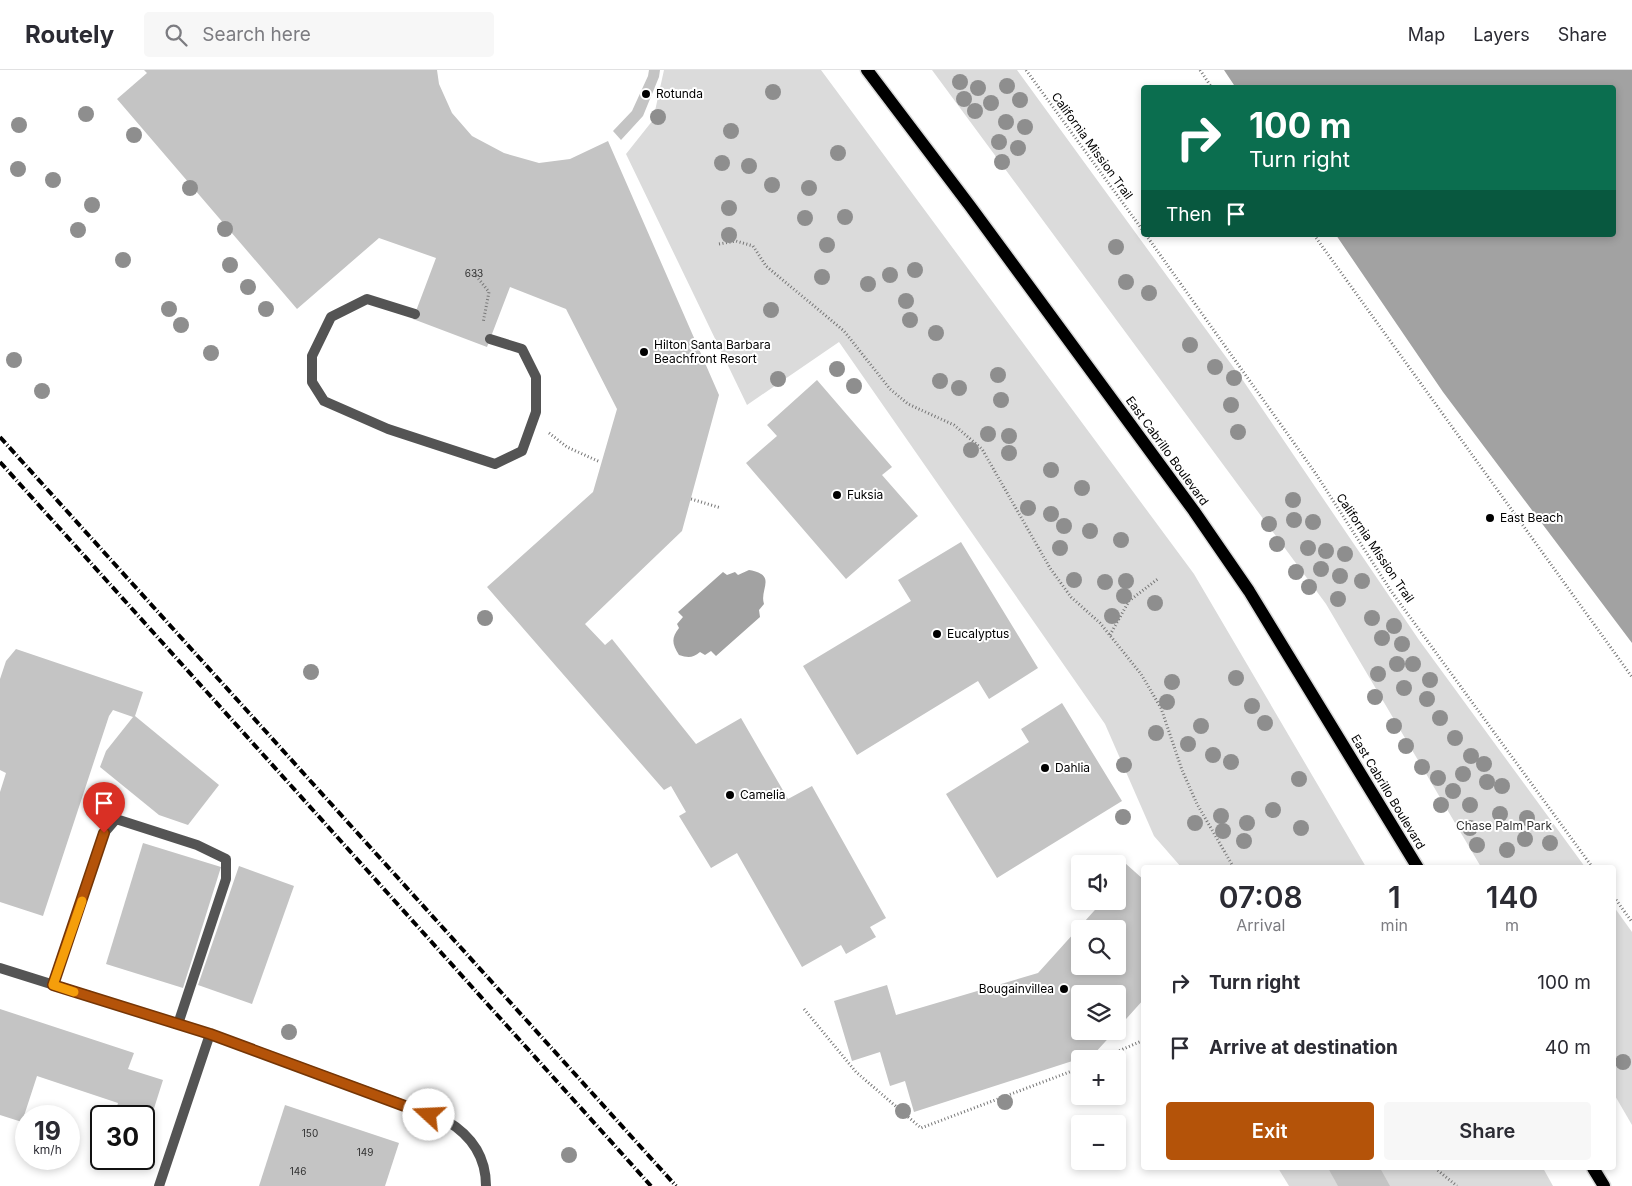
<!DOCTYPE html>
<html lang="en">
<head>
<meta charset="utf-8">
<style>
	body { margin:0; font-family:Inter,sans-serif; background:#f7f7f7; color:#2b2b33; height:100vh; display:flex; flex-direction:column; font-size:19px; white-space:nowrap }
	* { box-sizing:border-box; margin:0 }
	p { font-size:16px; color:#7c7c81 }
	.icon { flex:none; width:28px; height:28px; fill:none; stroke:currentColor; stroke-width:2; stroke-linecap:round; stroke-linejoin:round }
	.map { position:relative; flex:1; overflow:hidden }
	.drawer { position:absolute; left:1141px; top:795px; width:475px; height:305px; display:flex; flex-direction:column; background:#fff; border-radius:5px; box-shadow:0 2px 8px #0003 }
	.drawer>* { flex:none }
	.top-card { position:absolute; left:1141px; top:15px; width:475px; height:152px; border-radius:5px; box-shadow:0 2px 8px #0003; background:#0b6e4f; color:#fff; overflow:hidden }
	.controls { position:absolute; left:1071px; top:785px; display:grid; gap:10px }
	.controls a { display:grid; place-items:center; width:55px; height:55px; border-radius:5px; background:#fff; box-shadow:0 2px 8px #0003; font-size:25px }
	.speed { position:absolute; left:15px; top:1035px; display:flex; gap:10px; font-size:25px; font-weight:700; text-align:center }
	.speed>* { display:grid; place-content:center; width:65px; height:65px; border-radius:50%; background:#fff; box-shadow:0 2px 8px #0003; line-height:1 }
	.speed small { font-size:12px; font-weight:400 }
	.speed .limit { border:2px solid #111; border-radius:8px; background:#fff; color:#111 }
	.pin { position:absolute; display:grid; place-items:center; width:42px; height:42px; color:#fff; margin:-51px -21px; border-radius:50% 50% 50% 0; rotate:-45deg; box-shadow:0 0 5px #0007 }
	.pin .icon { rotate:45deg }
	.me { position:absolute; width:55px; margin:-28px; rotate:290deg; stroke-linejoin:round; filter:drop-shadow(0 0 4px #0008) }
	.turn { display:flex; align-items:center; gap:18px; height:105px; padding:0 25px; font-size:22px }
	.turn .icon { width:65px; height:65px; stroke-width:2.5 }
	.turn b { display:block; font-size:35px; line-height:42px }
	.then { display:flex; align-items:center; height:48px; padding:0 25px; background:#0003; gap:10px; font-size:19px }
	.eta { display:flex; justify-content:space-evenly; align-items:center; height:85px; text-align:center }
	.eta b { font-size:30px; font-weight:600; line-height:35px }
	.cta { display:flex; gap:10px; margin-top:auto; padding:10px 25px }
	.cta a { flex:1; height:58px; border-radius:5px; background:#b45309; color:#fff; font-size:20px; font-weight:600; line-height:58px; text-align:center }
	.cta a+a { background:#f7f7f7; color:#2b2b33 }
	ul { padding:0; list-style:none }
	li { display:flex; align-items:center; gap:15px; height:65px; padding:0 25px }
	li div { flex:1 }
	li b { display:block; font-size:19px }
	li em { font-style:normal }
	header { display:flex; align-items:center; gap:30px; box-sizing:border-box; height:70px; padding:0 25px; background:#fff; border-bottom:1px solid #e1e1e2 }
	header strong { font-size:24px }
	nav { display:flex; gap:28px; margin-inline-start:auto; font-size:18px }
	.search { width:350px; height:45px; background:#f7f7f7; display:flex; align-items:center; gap:12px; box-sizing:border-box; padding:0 18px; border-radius:5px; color:#7c7c81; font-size:19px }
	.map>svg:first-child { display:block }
	.green { fill:#dbdbdb }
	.water { fill:#a2a2a2 }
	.building { fill:#c4c4c4; fill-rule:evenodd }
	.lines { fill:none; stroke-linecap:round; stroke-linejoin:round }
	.primary-casing { stroke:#dbdbdb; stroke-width:15 }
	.path { stroke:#767676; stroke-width:3; stroke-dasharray:1 2.5; stroke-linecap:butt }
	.service { stroke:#545454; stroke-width:10 }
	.minor { stroke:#545454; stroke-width:10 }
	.primary { stroke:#000; stroke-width:12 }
	.rail { stroke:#000; stroke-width:4; stroke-dasharray:8 2.5 1 2.5; stroke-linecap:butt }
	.tree { fill:#8e8e8e }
	.route-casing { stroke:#753606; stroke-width:12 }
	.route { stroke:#b45309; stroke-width:9 }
	.slow { stroke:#f59e0b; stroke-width:9 }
	.poi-dot { fill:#000; stroke:#fff; stroke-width:2 }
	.labels { text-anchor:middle; stroke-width:4; stroke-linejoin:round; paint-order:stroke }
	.number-label { font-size:10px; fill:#313131 }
	.poi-label { font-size:12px; fill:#000; stroke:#fff; text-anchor:start }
	.street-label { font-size:12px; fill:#000; stroke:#fff }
	.park-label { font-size:12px; fill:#323232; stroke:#fff }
</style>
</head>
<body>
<header>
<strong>Routely</strong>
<div class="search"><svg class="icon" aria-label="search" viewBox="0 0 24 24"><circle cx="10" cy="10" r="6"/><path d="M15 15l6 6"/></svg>Search here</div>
<nav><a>Map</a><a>Layers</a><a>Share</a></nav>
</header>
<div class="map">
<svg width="1632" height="1116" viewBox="0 0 1632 1116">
	<rect width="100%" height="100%" fill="#fff"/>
	<g class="green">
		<polygon points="664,0 821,0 1194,504 1366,797 1181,797 1154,766 1105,654 839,272 747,335 626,84 653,50"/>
		<polygon points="932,0 1017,0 1242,309 1419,570 1585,797 1481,797 1326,534"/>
		<polygon points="1614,837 1632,862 1632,1055 1614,1024"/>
		<polygon points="1278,1098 1543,1098 1553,1116 1289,1116"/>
	</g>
	<g class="water">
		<polygon points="1224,0 1632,0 1632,573 1443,322 1336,165 1614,165 1614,18 1236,18"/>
		<path d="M749,500C778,505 759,519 764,534L759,540L760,547L716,586L711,581L705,585L700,582C693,588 688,588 679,585C672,574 671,568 679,558L677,554L683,547L678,542L723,502L727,505L735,502L738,505Z"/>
	</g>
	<g class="building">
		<polygon points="144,0 437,0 439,14 452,43 472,66 504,83 539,93 570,89 608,71 719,325 682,461 585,554 605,575 612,569 696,674 741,648 788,729 812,716 886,848 870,857 876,867 846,884 841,875 802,897 737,783 711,798 679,746 686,742 671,716 664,720 487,517 593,422 617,339 566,239 510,217 487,277 413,249 436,188 379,168 297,239 117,29 147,3"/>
		<polygon points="649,0 660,0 659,7 643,46 621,70 613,61 632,41 648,6"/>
		<polygon points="817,310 892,397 882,405 918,446 846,509 746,393 777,366 767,355"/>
		<polygon points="961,472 1038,598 989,629 978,611 857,685 803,596 911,531 898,510"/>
		<polygon points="16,579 143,622 135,646 219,715 188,755 159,745 100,697 106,681 133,647 113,640 109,646 43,846 0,832 0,722 6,703 0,700 0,609 6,591"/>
		<polygon points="1062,633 1122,731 997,808 946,724 1029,672 1021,659"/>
		<polygon points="143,773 221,797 183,918 106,894"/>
		<path d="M1125,793L1144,810V929L1118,958V924H1080V961H1115L1094,984L914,1042L905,1011L890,1016L880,982L852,991L834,931L887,915L896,945L1038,903L1103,831H1118V801ZM1080,859H1118V896H1080Z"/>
		<polygon points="239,796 294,816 252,934 198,915"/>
		<polygon points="0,939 134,983 128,999 163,1010 144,1070 144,1046 114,1046 118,1033 37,1006 22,1052 0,1045"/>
		<polygon points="285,1035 399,1073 385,1116 259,1116"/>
		<polygon points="1328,1098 1380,1098 1390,1116 1338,1116"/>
	</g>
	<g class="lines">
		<defs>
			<g id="primary">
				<polyline points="867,0 970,136 1194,441 1249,521 1418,798"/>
				<polyline points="1593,1098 1604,1116"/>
			</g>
		</defs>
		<use href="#primary" class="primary-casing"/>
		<g class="path">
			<polyline points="1026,0 1144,162"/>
			<polyline points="1200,0 1212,18"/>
			<polyline points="1146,165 1316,404 1391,521 1593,798"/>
			<polyline points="1314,165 1632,607"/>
			<polyline points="719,174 736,171 753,176 766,196 844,261 890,319 908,334 954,355 982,379 1050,498 1071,527 1100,553 1141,604 1161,638 1182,700 1197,734 1234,798"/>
			<polyline points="474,203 489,222 483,253"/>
			<polyline points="549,363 567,377 600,392"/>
			<polyline points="691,429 721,438"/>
			<polyline points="1110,565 1129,531 1159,508"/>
			<polyline points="1614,827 1632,852"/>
			<polyline points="804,939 856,1002 921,1058 1080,998"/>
			<polyline points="1100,989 1144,970"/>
			<polyline points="1435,1098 1457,1116"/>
		</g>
		<g class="service">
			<polyline points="415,244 367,229 331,247 312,286 312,312 324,331 388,359 495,394 522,381 536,342 536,307 522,279 490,269"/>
			<polyline points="53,915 104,763 116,749 197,775 226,789 226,809 178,954"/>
		</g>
		<g class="minor">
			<path d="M0,898L210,964L447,1051C472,1066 486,1087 486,1116"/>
			<polyline points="159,1116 210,964"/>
		</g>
		<use href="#primary" class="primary"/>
		<g class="rail">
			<polyline points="0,367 676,1116"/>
			<polyline points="0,392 651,1116"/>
		</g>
	</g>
	<g class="tree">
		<circle cx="960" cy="12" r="8"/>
		<circle cx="1007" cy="16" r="8"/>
		<circle cx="978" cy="18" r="8"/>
		<circle cx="773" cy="22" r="8"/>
		<circle cx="964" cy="29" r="8"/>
		<circle cx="1020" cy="30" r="8"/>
		<circle cx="991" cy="33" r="8"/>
		<circle cx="975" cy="41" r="8"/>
		<circle cx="86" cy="44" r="8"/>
		<circle cx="658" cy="47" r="8"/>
		<circle cx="1006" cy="52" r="8"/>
		<circle cx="19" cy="55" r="8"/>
		<circle cx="1025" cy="57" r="8"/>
		<circle cx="731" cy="61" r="8"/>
		<circle cx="134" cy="65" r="8"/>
		<circle cx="999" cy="72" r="8"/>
		<circle cx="1018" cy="78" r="8"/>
		<circle cx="838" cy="83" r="8"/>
		<circle cx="1002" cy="92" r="8"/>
		<circle cx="722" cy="93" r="8"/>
		<circle cx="749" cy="96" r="8"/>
		<circle cx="18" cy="99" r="8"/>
		<circle cx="53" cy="110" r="8"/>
		<circle cx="772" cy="115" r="8"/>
		<circle cx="190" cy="118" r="8"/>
		<circle cx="809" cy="118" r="8"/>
		<circle cx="92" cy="135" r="8"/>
		<circle cx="729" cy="138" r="8"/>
		<circle cx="845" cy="147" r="8"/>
		<circle cx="805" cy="148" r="8"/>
		<circle cx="225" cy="159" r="8"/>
		<circle cx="78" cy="160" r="8"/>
		<circle cx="729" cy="165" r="8"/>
		<circle cx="827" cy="175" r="8"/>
		<circle cx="1116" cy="177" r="8"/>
		<circle cx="123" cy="190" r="8"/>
		<circle cx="230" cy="195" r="8"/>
		<circle cx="915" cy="200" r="8"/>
		<circle cx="890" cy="205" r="8"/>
		<circle cx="822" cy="207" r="8"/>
		<circle cx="1126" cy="212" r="8"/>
		<circle cx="868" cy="214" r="8"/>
		<circle cx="248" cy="217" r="8"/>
		<circle cx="1149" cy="223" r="8"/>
		<circle cx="906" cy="231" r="8"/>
		<circle cx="169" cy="239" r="8"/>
		<circle cx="266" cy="239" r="8"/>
		<circle cx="771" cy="240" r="8"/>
		<circle cx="910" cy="250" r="8"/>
		<circle cx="181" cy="255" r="8"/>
		<circle cx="936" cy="263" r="8"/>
		<circle cx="1190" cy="275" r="8"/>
		<circle cx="211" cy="283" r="8"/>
		<circle cx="14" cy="290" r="8"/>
		<circle cx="1215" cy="297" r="8"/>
		<circle cx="837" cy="299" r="8"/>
		<circle cx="998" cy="305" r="8"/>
		<circle cx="1234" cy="308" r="8"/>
		<circle cx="778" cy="309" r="8"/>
		<circle cx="940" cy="311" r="8"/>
		<circle cx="854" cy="316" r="8"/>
		<circle cx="959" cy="318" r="8"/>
		<circle cx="42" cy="321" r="8"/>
		<circle cx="1001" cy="330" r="8"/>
		<circle cx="1231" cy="335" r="8"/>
		<circle cx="1238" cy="362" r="8"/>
		<circle cx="988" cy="364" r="8"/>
		<circle cx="1009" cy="366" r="8"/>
		<circle cx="971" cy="380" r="8"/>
		<circle cx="1009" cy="383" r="8"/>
		<circle cx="1051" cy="400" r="8"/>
		<circle cx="1082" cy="418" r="8"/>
		<circle cx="1293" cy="430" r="8"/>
		<circle cx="1028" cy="438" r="8"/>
		<circle cx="1051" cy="444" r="8"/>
		<circle cx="1294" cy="450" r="8"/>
		<circle cx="1313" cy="452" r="8"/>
		<circle cx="1269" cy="454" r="8"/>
		<circle cx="1064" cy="456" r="8"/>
		<circle cx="1090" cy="461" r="8"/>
		<circle cx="1121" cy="470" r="8"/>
		<circle cx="1277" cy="474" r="8"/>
		<circle cx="1060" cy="478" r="8"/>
		<circle cx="1308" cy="478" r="8"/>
		<circle cx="1326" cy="481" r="8"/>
		<circle cx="1345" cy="484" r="8"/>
		<circle cx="1321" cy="499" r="8"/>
		<circle cx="1296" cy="502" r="8"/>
		<circle cx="1340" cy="506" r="8"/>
		<circle cx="1074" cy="510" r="8"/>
		<circle cx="1126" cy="511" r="8"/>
		<circle cx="1362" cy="511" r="8"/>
		<circle cx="1105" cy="512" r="8"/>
		<circle cx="1309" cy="517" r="8"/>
		<circle cx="1124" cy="526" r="8"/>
		<circle cx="1338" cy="529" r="8"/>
		<circle cx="1155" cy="533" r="8"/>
		<circle cx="1112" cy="546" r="8"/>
		<circle cx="485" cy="548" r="8"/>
		<circle cx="1372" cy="548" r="8"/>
		<circle cx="1394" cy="556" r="8"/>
		<circle cx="1382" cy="568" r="8"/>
		<circle cx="1402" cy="574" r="8"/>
		<circle cx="1397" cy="594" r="8"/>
		<circle cx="1413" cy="594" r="8"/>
		<circle cx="311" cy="602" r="8"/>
		<circle cx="1378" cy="604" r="8"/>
		<circle cx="1236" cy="608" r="8"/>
		<circle cx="1430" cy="610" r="8"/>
		<circle cx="1172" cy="612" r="8"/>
		<circle cx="1404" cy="618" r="8"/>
		<circle cx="1375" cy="627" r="8"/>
		<circle cx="1427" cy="629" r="8"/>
		<circle cx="1167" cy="632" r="8"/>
		<circle cx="1252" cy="636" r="8"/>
		<circle cx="1440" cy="648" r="8"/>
		<circle cx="1265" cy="653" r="8"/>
		<circle cx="1201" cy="656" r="8"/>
		<circle cx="1394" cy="656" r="8"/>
		<circle cx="1156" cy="663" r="8"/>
		<circle cx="1455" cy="668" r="8"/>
		<circle cx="1188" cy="674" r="8"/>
		<circle cx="1406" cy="676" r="8"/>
		<circle cx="1213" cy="685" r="8"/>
		<circle cx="1471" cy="686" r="8"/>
		<circle cx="1231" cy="692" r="8"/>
		<circle cx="1484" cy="694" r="8"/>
		<circle cx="1124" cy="695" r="8"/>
		<circle cx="1422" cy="697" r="8"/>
		<circle cx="1463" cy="704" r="8"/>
		<circle cx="1438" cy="708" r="8"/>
		<circle cx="1299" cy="709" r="8"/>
		<circle cx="1487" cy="712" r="8"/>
		<circle cx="1502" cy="716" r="8"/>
		<circle cx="1453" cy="721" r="8"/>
		<circle cx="1441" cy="735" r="8"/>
		<circle cx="1470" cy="735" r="8"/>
		<circle cx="1273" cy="740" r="8"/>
		<circle cx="1500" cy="744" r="8"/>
		<circle cx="1221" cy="746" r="8"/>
		<circle cx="1123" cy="747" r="8"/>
		<circle cx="1527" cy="748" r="8"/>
		<circle cx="1195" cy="753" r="8"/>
		<circle cx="1247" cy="753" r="8"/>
		<circle cx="1301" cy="758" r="8"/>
		<circle cx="1470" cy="758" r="8"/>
		<circle cx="1223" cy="761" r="8"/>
		<circle cx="1525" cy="769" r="8"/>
		<circle cx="1244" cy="771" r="8"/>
		<circle cx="1550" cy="773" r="8"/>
		<circle cx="1477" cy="775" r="8"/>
		<circle cx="1507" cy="780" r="8"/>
		<circle cx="289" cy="962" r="8"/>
		<circle cx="1623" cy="992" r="8"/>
		<circle cx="1005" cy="1032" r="8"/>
		<circle cx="903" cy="1041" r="8"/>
		<circle cx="569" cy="1085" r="8"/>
	</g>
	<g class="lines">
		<defs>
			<polyline id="route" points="104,763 53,915 210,964 429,1045"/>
		</defs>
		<use href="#route" class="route-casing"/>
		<use href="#route" class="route"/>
		<polyline class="slow" points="74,922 53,915 82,831"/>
	</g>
	<g class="poi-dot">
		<circle cx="646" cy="24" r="5"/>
		<circle cx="644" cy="282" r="5"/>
		<circle cx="837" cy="425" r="5"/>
		<circle cx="1490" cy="448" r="5"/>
		<circle cx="937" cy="564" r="5"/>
		<circle cx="1045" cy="698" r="5"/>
		<circle cx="730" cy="725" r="5"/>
		<circle cx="1064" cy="919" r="5"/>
	</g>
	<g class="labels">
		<g class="number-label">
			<text x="474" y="207">633</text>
			<text x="310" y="1067">150</text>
			<text x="365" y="1086">149</text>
			<text x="298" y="1105">146</text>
		</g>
		<g class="poi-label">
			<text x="656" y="28">Rotunda</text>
			<text x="654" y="279">Hilton Santa Barbara<tspan x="654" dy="14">Beachfront Resort</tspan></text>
			<text x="847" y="429">Fuksia</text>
			<text x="1500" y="452">East Beach</text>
			<text x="947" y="568">Eucalyptus</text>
			<text x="1055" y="702">Dahlia</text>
			<text x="740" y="729">Camelia</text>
			<text x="1054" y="923" text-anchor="end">Bougainvillea</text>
		</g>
		<g class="street-label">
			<text transform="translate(1092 76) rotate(54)" y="4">California Mission Trail</text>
			<text transform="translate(1167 381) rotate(54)" y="4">East Cabrillo Boulevard</text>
			<text transform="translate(1375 478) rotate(56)" y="4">California Mission Trail</text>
			<text transform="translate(1388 722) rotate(59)" y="4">East Cabrillo Boulevard</text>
		</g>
		<g class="park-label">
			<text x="1504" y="760">Chase Palm Park</text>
		</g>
	</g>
</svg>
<div class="controls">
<a><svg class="icon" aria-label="sound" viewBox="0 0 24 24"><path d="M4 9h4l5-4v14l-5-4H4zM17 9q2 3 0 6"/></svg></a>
<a><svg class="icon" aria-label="search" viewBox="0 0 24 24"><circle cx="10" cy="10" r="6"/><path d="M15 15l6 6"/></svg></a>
<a><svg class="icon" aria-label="layers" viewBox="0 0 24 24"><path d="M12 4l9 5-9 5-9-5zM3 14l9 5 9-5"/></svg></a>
<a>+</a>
<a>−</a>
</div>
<div class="speed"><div>19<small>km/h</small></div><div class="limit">30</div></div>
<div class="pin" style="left:104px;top:763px;background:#d93025"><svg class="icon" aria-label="arrive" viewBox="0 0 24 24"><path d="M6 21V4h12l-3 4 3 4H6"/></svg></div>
<svg class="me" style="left:429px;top:1045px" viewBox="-20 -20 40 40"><circle r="19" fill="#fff"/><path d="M0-13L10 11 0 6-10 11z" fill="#b45309"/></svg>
<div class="top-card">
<div class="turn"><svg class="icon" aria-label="right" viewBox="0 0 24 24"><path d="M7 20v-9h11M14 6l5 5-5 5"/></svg><div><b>100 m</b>Turn right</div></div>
<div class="then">Then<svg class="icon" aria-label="arrive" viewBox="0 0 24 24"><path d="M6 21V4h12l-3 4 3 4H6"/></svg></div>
</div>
<section class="drawer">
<div class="eta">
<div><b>07:08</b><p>Arrival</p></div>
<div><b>1</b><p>min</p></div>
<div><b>140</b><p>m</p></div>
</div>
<ul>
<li><svg class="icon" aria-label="right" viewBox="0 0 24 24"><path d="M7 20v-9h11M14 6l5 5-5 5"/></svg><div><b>Turn right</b></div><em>100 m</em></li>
<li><svg class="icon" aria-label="arrive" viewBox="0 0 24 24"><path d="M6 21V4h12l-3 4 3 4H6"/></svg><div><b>Arrive at destination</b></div><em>40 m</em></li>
</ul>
<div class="cta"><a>Exit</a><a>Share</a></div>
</section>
</div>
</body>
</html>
